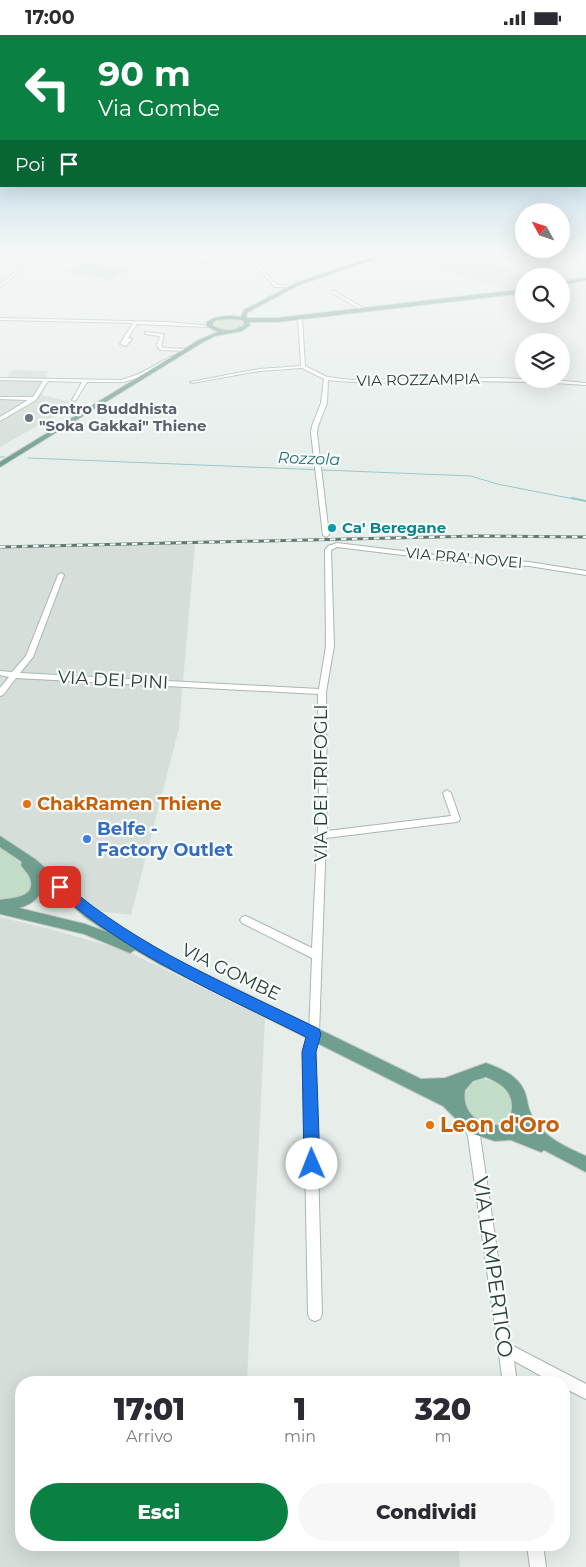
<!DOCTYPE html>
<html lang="it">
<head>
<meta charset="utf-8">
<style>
	body { margin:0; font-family:Montserrat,sans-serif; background:#f7f7f7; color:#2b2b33; height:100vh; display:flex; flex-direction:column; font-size:19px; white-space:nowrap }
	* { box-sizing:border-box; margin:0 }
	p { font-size:16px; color:#7c7c81 }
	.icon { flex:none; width:28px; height:28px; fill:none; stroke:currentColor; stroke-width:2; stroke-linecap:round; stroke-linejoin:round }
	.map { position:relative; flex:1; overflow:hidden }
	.sheet { position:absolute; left:15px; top:1341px; width:555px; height:175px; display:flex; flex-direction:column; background:#fff; border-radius:20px; box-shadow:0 5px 20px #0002 }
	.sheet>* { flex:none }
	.guide { position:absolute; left:0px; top:0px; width:586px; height:152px; box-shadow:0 5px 20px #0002; background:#0b8043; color:#fff; overflow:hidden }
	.needle { width:32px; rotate:310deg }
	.buttons { position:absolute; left:515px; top:168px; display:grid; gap:10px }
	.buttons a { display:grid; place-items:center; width:55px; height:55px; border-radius:50%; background:#fff; box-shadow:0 5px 20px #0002; font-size:25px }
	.pin { position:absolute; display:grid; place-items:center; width:42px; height:42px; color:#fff; margin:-21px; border-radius:10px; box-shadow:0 2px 8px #0006 }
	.me { position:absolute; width:55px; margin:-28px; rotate:359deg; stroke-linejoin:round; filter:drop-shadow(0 0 4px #0008) }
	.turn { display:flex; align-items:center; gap:18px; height:105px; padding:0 15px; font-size:22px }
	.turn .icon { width:65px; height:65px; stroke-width:2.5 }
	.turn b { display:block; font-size:35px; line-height:42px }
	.then { display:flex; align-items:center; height:48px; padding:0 15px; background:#0003; gap:10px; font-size:19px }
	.eta { display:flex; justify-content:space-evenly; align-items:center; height:85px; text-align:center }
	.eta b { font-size:30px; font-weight:800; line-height:35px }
	.action { display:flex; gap:10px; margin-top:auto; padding:10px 15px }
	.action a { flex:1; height:58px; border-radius:30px; background:#0b8043; color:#fff; font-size:20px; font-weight:800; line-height:58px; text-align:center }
	.action a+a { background:#f7f7f7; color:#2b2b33 }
	.status { display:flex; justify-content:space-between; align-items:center; height:35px; padding:0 25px; background:#fff; direction:ltr }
	.status svg { height:14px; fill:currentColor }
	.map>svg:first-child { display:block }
	.built { fill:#d5ded9 }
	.green { fill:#c2ddc7 }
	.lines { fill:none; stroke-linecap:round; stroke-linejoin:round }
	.stream-far1 { stroke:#95c9cd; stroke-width:1 }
	.stream { stroke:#95c9cd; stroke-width:2 }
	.minor-casing { stroke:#aab6b0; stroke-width:2 }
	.major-casing { stroke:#c3c9c7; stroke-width:2 }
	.minor { fill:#fff; fill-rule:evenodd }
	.major { fill:#709f8f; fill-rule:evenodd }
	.rail-casing { stroke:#627a71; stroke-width:3 }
	.rail { stroke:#f7fbf9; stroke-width:2; stroke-dasharray:5.5; stroke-linecap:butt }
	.route { fill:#1a73e8; stroke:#114b97 }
	.worship-dot { fill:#6b7280; stroke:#f7fbf9; stroke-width:2 }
	.culture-dot { fill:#0f9aa8; stroke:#f7fbf9; stroke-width:2 }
	.food-dot { fill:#e8710a; stroke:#f7fbf9; stroke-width:2 }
	.shop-dot { fill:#3f7fe0; stroke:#f7fbf9; stroke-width:2 }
	.labels { text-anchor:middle; stroke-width:4.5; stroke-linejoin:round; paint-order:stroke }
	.far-street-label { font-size:15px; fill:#273f36; stroke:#f7fbf9 }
	.far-worship-label { font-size:15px; font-weight:bold; fill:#5b616d; stroke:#f7fbf9; text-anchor:start }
	.far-culture-label { font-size:15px; font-weight:bold; fill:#0d838f; stroke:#f7fbf9; text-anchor:start }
	.far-water-label { font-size:16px; font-style:italic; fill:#267076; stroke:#f7fbf9 }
	.street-label { font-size:18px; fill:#273f36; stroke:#f7fbf9 }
	.food-label { font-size:18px; font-weight:bold; fill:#c56008; stroke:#f7fbf9; text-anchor:start }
	.shop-label { font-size:18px; font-weight:bold; fill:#366cbe; stroke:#f7fbf9; text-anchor:start }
	.near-food-label { font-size:21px; font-weight:bold; fill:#c56008; stroke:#f7fbf9; text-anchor:start }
	.near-street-label { font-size:21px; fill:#273f36; stroke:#f7fbf9 }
</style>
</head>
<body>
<div class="status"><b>17:00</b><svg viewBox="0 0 49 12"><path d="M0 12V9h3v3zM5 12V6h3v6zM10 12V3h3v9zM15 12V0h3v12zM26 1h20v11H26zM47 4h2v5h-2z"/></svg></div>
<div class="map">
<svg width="586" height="1532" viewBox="0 0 586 1532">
	<rect width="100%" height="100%" fill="#e7eeea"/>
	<g class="built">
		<polygon points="454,218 542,218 488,228 528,241 524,241 524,253 509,256 438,233 468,225"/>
		<polygon points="12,335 48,336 42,360 77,368 0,412 0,342 8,342"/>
		<polygon points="195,508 179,693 131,880 0,864 0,513"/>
		<polygon points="0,882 50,894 127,916 265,983 247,1346 393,1347 21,1348 21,1510 458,1510 460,1532 0,1532"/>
	</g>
	<g class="green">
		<polygon points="105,218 174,218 152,229 101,220"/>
		<polygon points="177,218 217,225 205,232 163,225"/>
		<polygon points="86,227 130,235 110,245 66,237"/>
		<path d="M229,283L240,285L244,289C236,296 223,296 214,290L218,285Z"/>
		<polygon points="0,811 30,837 33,852 23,863 0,866"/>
		<path d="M483,1044C500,1045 521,1061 509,1080C489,1111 438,1056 483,1044Z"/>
	</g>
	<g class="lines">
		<g class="stream-far1">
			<polyline points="0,422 4,422"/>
			<polyline points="28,423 471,441 497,449 579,465"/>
		</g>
		<polyline class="stream" points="572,463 586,466"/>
		<defs>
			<g id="minor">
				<polygon points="40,218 44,218 0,252 0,249"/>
				<polygon points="245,218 248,218 277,250 286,250 287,252 275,252"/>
				<polygon points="332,255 365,274 366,275 363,276 331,257"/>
				<path d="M300,281L302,282L305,331L327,342L352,345L495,343L554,345L586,348V350C536,346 486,346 436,346C400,347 364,349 328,345L327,368L318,391L317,398L329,500L326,502L323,500L311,398L312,391L321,368L324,344L302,333L259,336L192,348L190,347L259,334L301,331L298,282Z"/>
				<polygon points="0,283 168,287 211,291 209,292 137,289 128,303 132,304 126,311 120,309 133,288 0,285"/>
				<polygon points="145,297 164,299 161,311 163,313 186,314 188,315 186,316 160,315 157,311 160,301 145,299"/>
				<polygon points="172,321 176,322 143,341 123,347 87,347 76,365 74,366 72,365 82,347 48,346 36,365 0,386 0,382 28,365 0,364 0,362 33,362 43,346 0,345 0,343 121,345 139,339"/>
				<polygon points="337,508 452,522 529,527 586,536 586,540 529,531 452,526 337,512 331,515 334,611 326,657 327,796 451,781 443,758 447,755 451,758 460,784 459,786 456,787 326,803 319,999 315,1017 322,1279 320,1284 315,1286 310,1284 308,1279 303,1017 309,999 312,923 242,888 240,885 242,882 245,881 248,882 312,913 319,773 318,659 16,643 3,660 0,661 0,653 9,642 0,640 0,636 12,637 26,621 58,540 61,538 64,540 33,622 20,638 319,654 326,611 325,515 328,511"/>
				<polygon points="469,1083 473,1085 480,1101 511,1310 586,1349 586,1364 564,1353 564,1348 554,1348 514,1326 517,1348 503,1348 468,1101 463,1089 465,1085"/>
				<polygon points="527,1510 543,1510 546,1532 530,1532"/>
			</g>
			<g id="major">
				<path d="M386,218H391L299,250L248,277L246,280L247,283H277L524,254V258L277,287H249L250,290L242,296L215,301L203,307L0,432V427L199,305L218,297L206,291L207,287C217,280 229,280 241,282L244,275L296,248ZM231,284L242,285L245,289C235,297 222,297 212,290L216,285Z"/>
				<polygon points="586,243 586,245 561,250 561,247"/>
				<path d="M0,801L35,824L93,874L128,897L169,921L421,1044L445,1043L486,1028C505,1035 523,1043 527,1065C528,1073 531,1080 535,1086C547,1104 568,1113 586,1121V1137L544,1115L541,1117L511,1105L495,1106L470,1098L443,1071L159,929L135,915L130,918L84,899L0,879V865C12,863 37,863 30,843C28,838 24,835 21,830L22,827L0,812ZM42,844L85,882L107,897L85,889L19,873C33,869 45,860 42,844ZM486,1042C500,1048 512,1055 512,1072C512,1078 510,1084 504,1088C499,1091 493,1090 488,1089C472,1085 462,1072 465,1055L473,1046Z"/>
			</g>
		</defs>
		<use href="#minor" class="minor-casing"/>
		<use href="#major" class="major-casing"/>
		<use href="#minor" class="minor"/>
		<use href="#major" class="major"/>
		<defs>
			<polyline id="rail" points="0,512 478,501 586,502"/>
		</defs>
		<use href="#rail" class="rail-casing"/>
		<use href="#rail" class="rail"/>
	</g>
	<linearGradient id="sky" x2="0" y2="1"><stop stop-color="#87bcdd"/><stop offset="0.5" stop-color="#f4f7f6"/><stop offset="1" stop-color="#f4f7f6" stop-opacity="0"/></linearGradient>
	<rect width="586" height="432" fill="url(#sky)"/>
	<path class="route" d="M60,847L65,849C139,913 231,951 319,994L321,999L316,1017L320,1129L317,1135L312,1137L306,1135L304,1129L302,1017L306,1002C218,958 130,921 56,856L54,852L56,849Z"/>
	<circle class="worship-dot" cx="29" cy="383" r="5"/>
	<circle class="culture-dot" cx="332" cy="493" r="5"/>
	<g class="food-dot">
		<circle cx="27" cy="769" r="5"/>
		<circle cx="430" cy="1090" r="5"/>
	</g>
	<circle class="shop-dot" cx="87" cy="804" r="5"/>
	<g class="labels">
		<g class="far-street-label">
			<text transform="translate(418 345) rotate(-1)" y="5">VIA ROZZAMPIA</text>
			<text transform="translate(464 523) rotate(5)" y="5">VIA PRA' NOVEI</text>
		</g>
		<g class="far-worship-label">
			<text x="39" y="379">Centro Buddhista<tspan x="39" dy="17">"Soka Gakkai" Thiene</tspan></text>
		</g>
		<g class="far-culture-label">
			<text x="342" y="498">Ca' Beregane</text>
		</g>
		<g class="far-water-label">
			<text transform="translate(309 423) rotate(2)" y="6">Rozzola</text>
		</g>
		<g class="street-label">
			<text transform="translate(113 645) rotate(3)" y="6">VIA DEI PINI</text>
			<text transform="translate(321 748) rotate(-90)" y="6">VIA DEI TRIFOGLI</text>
			<text transform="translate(231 937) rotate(26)" y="6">VIA GOMBE</text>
		</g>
		<g class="food-label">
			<text x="37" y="775">ChakRamen Thiene</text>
		</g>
		<g class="shop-label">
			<text x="97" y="800">Belfe -<tspan x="97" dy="21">Factory Outlet</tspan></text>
		</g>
		<g class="near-food-label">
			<text x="440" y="1097">Leon d'Oro</text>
		</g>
		<g class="near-street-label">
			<text transform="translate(493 1232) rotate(82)" y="7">VIA LAMPERTICO</text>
		</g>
	</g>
</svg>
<div class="buttons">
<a><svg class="needle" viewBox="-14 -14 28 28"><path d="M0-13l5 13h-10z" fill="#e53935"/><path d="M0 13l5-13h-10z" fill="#7c7c81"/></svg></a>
<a><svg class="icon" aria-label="search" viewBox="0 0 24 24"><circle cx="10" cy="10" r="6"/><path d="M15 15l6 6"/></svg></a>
<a><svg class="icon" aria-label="layers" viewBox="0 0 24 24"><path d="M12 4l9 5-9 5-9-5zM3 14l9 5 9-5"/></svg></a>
</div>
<div class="pin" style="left:60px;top:852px;background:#d93025"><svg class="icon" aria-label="arrive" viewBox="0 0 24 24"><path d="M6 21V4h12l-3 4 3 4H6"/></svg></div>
<svg class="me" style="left:312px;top:1129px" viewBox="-20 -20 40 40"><circle r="19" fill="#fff"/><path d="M0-13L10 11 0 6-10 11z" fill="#1a73e8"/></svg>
<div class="guide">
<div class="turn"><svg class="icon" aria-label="left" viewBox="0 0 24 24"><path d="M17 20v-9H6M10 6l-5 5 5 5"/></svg><div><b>90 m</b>Via Gombe</div></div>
<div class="then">Poi<svg class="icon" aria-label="arrive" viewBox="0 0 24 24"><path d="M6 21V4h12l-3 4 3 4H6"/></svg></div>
</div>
<section class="sheet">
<div class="eta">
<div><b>17:01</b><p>Arrivo</p></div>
<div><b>1</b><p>min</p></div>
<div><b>320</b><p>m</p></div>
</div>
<div class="action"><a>Esci</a><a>Condividi</a></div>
</section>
</div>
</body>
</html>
